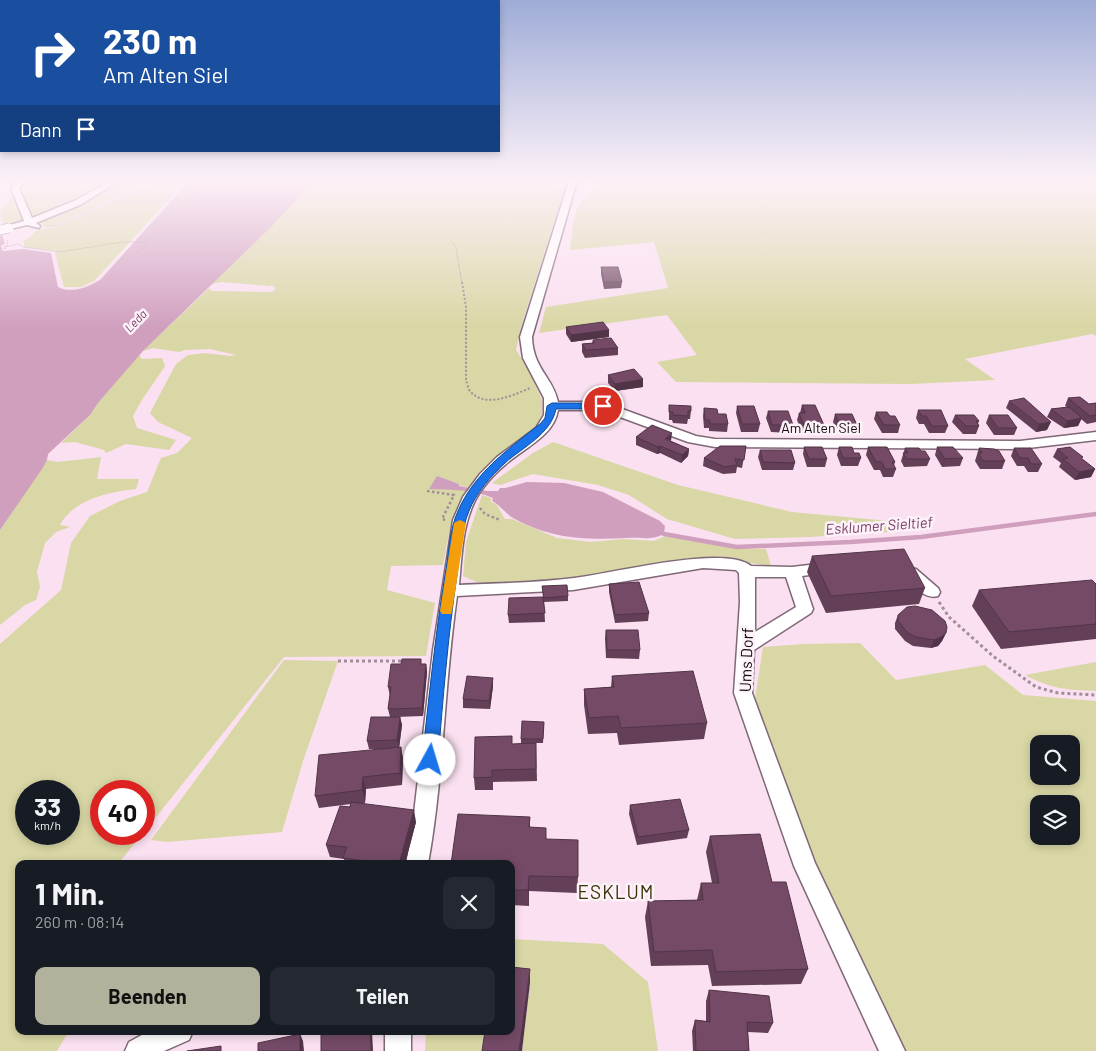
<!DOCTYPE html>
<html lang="de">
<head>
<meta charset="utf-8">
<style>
	body { margin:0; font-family:Barlow,sans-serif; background:#242831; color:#f1f3f6; height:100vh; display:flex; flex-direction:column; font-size:19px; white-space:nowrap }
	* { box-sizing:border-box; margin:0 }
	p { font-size:16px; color:#9ea1a6 }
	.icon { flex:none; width:28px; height:28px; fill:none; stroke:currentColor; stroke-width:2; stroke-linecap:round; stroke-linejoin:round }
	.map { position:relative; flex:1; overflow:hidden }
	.sheet { position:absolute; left:15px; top:860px; width:500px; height:175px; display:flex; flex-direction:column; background:#171b24; border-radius:10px; box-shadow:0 2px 8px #0003 }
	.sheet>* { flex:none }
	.hud { position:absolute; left:0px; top:0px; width:500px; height:152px; box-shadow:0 2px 8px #0003; background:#1a4fa0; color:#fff; overflow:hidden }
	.tools { position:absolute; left:1030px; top:735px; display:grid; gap:10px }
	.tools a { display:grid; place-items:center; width:50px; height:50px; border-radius:10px; background:#171b24; box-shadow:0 2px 8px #0003; font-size:25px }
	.speed { position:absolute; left:15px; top:780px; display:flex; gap:10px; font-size:25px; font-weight:700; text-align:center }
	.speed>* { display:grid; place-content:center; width:65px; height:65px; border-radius:50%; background:#171b24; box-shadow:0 2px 8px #0003; line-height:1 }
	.speed small { font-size:12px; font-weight:400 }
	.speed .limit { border:8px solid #d22; background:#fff; color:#111 }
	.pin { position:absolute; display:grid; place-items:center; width:42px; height:42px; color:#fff; margin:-21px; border:2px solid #fff; border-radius:50%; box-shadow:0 1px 5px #0007 }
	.me { position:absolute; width:55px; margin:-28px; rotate:6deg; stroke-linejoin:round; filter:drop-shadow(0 0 4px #0008) }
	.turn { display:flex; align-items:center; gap:18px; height:105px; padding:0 20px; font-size:22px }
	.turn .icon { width:65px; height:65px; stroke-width:2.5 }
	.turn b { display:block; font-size:35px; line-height:42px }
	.then { display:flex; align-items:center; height:48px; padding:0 20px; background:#0003; gap:10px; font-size:19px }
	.round { display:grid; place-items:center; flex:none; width:52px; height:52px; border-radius:10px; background:#242831 }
	.headline { display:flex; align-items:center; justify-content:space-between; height:85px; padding:0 20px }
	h1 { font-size:30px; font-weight:700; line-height:38px }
	.action { display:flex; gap:10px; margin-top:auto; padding:10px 20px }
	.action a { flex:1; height:58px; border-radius:10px; background:#b2b29c; color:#111; font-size:20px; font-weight:700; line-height:58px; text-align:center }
	.action a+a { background:#242831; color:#f1f3f6 }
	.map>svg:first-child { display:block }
	.green { fill:#d9d7a5; fill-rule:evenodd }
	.water { fill:#d09fbe }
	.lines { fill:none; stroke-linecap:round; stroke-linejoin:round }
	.stream { stroke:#d09fbe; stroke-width:4.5 }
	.minor-casing { stroke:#7f6877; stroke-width:3 }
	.path-far3 { stroke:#a18e9a; stroke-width:1; stroke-dasharray:1 1; stroke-linecap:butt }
	.path-far2 { stroke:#a18e9a; stroke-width:2; stroke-dasharray:2 2; stroke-linecap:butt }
	.path-far1 { stroke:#a18e9a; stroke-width:2.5; stroke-dasharray:2.5 2.5; stroke-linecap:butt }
	.path { stroke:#a18e9a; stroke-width:3; stroke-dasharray:3 3; stroke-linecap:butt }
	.minor { fill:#fff; fill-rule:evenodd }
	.minor-bridge-casing { stroke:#7f6877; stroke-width:10; stroke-linecap:butt }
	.minor-bridge { stroke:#fff; stroke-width:9 }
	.wall { fill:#644058 }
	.shaded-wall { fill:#513447 }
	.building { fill:#744a66; stroke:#513447 }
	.route { fill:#1a73e8; stroke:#114b97 }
	.slow { fill:#f59e0b }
	.labels { text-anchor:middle; stroke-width:5; stroke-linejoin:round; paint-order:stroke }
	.far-water-label { font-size:12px; font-style:italic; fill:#7b3f68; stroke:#fdf2f9 }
	.street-label { font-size:14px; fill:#11090e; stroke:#fdf2f9 }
	.water-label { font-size:15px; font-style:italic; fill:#7b3f68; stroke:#fdf2f9 }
	.near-street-label { font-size:16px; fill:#11090e; stroke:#fdf2f9 }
	.near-quarter-label { font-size:19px; letter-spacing:1px; fill:#373409; stroke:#fdf2f9 }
</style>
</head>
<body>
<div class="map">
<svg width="1096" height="1051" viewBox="0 0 1096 1051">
	<rect width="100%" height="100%" fill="#fae0f0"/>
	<g class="green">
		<polygon points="22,181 109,181 60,209 31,220 17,187"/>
		<polygon points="120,181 186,181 94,281 81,287 64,287 55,253 58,251 25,247 23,241 30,237 37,230 56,227 155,184 151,183 51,227 44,227 41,223 75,209"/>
		<path d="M310,181H539L541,184L565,187L521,327L516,350L528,369L542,400V415L535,430L470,488L458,485L459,484L437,477L430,489H456L467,491C451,512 448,540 443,565L391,566L387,590L435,603L426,656L284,657L144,832V791H101V834H142L118,864H19V1031H69L57,1051H0V644L61,590L71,543L90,516L120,501L147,492L161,458L177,453L192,438L158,422L150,413L176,364L188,355L205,353L230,356L236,355L210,349L185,350L179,352L153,348L143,351L209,288L212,291H217L272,292L276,288L272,286L273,284L270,286L221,282L212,284ZM26,791H69V834H26Z"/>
		<path d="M594,181H1096V336L1092,334L965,359L995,380L911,384L676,382L657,362L697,355L667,315L539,333L546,307L668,288L654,242L570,250C572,238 573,217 578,207C583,196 595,195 594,181Z"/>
		<polygon points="15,192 26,220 3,227 0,212"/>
		<path d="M139,355L142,359L162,358L165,366C154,383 142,398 133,416L137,428L176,440L169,450L126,444L106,453L104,450L75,442L61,443L90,415L98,403Z"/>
		<polygon points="553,442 678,485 792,512 889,521 891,532 809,537 735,539 667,519 629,495 598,485 533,474 500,485 492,483 533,453"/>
		<path d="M101,457L97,479H139L136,489C109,492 74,499 60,525L70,527L56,532L45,543L37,572L40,587L36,600L25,605L0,625V530L47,460L58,462Z"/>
		<polygon points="482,495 491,498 491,502 496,504 505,519 512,519 557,538 591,542 623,539 654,541 665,536 737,548 766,549 771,566 718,559 548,582 481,584 463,576 466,542"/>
		<path d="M860,643L896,680L985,665L1023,695L1096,701V1051H901L783,791L755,699L763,647L804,644ZM1039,744H1071V776H1039ZM1039,804H1071V836H1039Z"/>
		<polygon points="284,660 338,661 304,758 282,832 167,842 151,840"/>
		<path d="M1096,662V691C1068,690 1051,689 1025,675Z"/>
		<polygon points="511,939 603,944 648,982 658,1051 522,1051 530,984 511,981"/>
		<polygon points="426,1031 489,1031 486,1051 425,1051"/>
	</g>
	<g class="water">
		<path d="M189,181H310L298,198L271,227L143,351L98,403L90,415L48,454L47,460L42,469L0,530V230L5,243L1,246L3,251L23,249L51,253L58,287C71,294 90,287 101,279Z"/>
		<path d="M437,476L459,484V486L487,491H498L500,488H505L527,482L564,483L603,492L660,521L665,526L664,534C649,541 642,537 626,538C584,540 551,539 513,518C505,513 500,505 492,501L493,498C472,489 451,490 429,489Z"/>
	</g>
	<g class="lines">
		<polyline class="stream" points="664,534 737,547 850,542 921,537 1096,514"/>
		<defs>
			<g id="minor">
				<polygon points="17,181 25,181 19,188 32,218 74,201 110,181 119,181 80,205 36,223 40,226 39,228 27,225 6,230 6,226 24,221 11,188"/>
				<path d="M569,181H577L532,337C533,369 553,377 558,402H603L696,436L715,439L1020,441L1096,432V440L1020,449L715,447L688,442L601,410H558C554,436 524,448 506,464C496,472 487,482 480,492C462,519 462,554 459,585C497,583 536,583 574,578C610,574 725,544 751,566L792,567L826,563L832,564L834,568L832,572L802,576L813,609L811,613L754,650L752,693L815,863L905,1051H879L794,866L734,693L740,602L739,573L736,570L703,568L573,590L457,596C444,685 444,776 428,864H406L413,822L433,650L453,520L463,497L480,474L497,457L536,428L544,415V398L523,358L520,337ZM755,577H786L796,607L755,632Z"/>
				<path d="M910,568L916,569L938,588L940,592L938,596C924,600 914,585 904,577L902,573L904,569Z"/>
				<polygon points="149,1031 193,1031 189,1040 164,1051 125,1051 129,1042"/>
				<rect x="385" y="1031" width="26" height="20"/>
			</g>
		</defs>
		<use href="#minor" class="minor-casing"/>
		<g class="path-far3">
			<polyline points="543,181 544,184 561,184"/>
			<polyline points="118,201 189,201"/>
			<polyline points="181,210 206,183"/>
			<polyline points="47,227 59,225 151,185"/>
			<polyline points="453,243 456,248 462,284"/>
			<polyline points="5,247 19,244 23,247 60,252 123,242 148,242"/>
			<polyline points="5,249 5,246 8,244 7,240"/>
			<polyline points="137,253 158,231"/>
		</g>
		<path class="path-far2" d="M462,282L466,307V380C467,383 468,389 470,391C485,409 514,395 530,388"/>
		<g class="path-far1">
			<polyline points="427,491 454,495 442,519 445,520"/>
			<polyline points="480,508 485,514 500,520"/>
		</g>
		<g class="path">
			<polyline points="939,602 949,617 993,656 1036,687 1058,693 1096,695"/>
			<polyline points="338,661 403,661"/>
		</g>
		<use href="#minor" class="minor"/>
		<defs>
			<polyline id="minor-bridge" points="0,230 9,228"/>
		</defs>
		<use href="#minor-bridge" class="minor-bridge-casing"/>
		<use href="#minor-bridge" class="minor-bridge"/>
	</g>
	<g class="wall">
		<polygon points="601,267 622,282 621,288 604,289 601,274"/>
		<polygon points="566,327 609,330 609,337 571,342 566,334"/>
		<polygon points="593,340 618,348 618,355 585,358 582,352 582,344 592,343"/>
		<polygon points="608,375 643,387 615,391 608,383"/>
		<polygon points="1068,398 1089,404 1096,403 1096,422 1087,424 1081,419 1078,426 1064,428 1047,417 1051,409 1067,407 1065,406"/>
		<polygon points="1009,401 1047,430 1036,432 1006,408"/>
		<polygon points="669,405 691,411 690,419 688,419 687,424 673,423 672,420 669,420"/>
		<polygon points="802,405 824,425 822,433 802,433 797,420 799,413 800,413"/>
		<polygon points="737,406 760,424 758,432 741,432 736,413"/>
		<polygon points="704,408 718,414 728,424 727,432 709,431 709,428 704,428 703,416"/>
		<polygon points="918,410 948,426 945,433 929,433 924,424 919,424 916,418"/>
		<polygon points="768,411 793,425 791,433 771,432 766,418"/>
		<polygon points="876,412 890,416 900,425 898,433 882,433 874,419"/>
		<polygon points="835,414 857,425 855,433 838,433 833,422"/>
		<polygon points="955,415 979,421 978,424 979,426 976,434 963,434 952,422"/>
		<polygon points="989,415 1017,428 1014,435 994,435 986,423"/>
		<polygon points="636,437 671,441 689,449 688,456 681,463 660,453 657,454 636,445"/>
		<polygon points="746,446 742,468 737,467 736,473 723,474 703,466 704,458"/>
		<polygon points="804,447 827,459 825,467 807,467 803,454"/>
		<polygon points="839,447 854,453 861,458 858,466 841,466 837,455"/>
		<polygon points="868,447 895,462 894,466 896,469 893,477 883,477 880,470 874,470 866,455"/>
		<polygon points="937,447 963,458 960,466 942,467 935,455"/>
		<polygon points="905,448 930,459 927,466 904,467 901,461"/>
		<polygon points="979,448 1005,461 1002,469 980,469 975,461"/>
		<polygon points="1014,448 1042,464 1038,472 1028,472 1024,466 1017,466 1011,456"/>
		<polygon points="1057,449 1082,459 1095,469 1091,477 1075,480 1059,467 1061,463 1053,457"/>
		<polygon points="760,450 795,463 793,470 762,470 758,457"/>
		<polygon points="812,556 925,588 919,604 826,613 807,572"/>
		<polygon points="609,584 649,613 648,621 615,623 609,592"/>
		<polygon points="1096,584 1096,639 1001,649 972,606 979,590"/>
		<polygon points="542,586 568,596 568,601 544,602 545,622 509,623 508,615 543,597"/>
		<polygon points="898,615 946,633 942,641 938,646 931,648 913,646 905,641 895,629 895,623"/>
		<polygon points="606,630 640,650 639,659 606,658 605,638"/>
		<polygon points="422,664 426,664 427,672 423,716 396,717 400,717 402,725 399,747 401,747 403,759 402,785 366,789 365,803 361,803 416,822 405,864 345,864 344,859 330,857 326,845 351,804 319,808 315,796 380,749 369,749 367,741 390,717 388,709 390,696 388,687"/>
		<polygon points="612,676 707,723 704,739 619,745 617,733 588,734 584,705 584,689 611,687"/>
		<polygon points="493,686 490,709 463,708 463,699"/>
		<polygon points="544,722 543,743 536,743 537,781 493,782 493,790 475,790 474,778 512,744 532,743 521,743 521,739"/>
		<polygon points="630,805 689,830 687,838 637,845 629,814"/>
		<polygon points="530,817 530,827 546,839 578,877 577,893 529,891 529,906 511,905 511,864"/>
		<polygon points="710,836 772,882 808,969 801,984 712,986 708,965 651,966 645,917 648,901 697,900 701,883 712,883 706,852"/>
		<polygon points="709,990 773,1023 768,1033 748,1032 749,1051 693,1051 692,1031 695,1020 706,1021 706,1001"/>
	</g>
	<g class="shaded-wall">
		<polygon points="609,330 609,337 571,342 571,335"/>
		<polygon points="643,379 643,387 615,391 615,384"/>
		<polygon points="1082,418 1078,426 1064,428 1067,421"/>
		<polygon points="1051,422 1047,430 1036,432 1039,424"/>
		<polygon points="672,433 671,441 665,439"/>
		<polygon points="660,446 660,453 657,454 658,447"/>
		<polygon points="689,449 688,456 681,463 682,455"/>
		<polygon points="1095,469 1091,477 1075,480 1079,472"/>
		<polygon points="946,633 942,641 938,646 931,648 934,640"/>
		<polygon points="426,664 427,672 423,716 422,708"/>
		<polygon points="493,678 493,686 490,709 489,701"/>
		<polygon points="400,717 402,725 399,749 397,740"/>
		<polygon points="401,747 403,759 402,785 400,773"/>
		<polygon points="363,777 366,789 365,803 362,790"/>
		<polygon points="414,810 416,822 405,864 399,864"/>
		<polygon points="529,876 529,906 528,890"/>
		<polygon points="530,969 530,983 522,1051 519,1051"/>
		<polygon points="370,1031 372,1031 373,1051 371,1051"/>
		<polygon points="300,1034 303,1041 304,1051 300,1051"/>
	</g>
	<g class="building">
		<polygon points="601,267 618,267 622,282 604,282"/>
		<polygon points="603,322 609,330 571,335 566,327"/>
		<polygon points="611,338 618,348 586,350 582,344 594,343 593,340"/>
		<polygon points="634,369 643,379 615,384 608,375"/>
		<polygon points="1080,397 1089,404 1096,403 1096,415 1090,416 1068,398"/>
		<polygon points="1024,398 1051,422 1039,424 1009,401"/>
		<polygon points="669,405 691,406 691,411 688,411 688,416 673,415 673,412 669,412"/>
		<polygon points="802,405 815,405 824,425 804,425 799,413 805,413"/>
		<polygon points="737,406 754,406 760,424 742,424"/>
		<polygon points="1069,407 1082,418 1067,421 1051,409"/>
		<polygon points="704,408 717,409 718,414 726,414 728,424 710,424 710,420 705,420"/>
		<polygon points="918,410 941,410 948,426 932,426 926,416 922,416"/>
		<polygon points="768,411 788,411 793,425 772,425"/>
		<polygon points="876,412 887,412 890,416 895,416 900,425 884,425"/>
		<polygon points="835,414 852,414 857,425 840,425"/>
		<polygon points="955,415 974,415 979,421 976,421 979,426 966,426"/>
		<polygon points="989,415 1008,415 1017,428 998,428"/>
		<polygon points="652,425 672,433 665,439 689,449 682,455 660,446 658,447 636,437"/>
		<polygon points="720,446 746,446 744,460 735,459 737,465 725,467 704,458"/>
		<polygon points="804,447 822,447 827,459 809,459"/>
		<polygon points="839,447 852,447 854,453 859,453 861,458 843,458"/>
		<polygon points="868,447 887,447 895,462 892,462 896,469 885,469 882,462 876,462"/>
		<polygon points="937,447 953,447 963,458 945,459"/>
		<polygon points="1070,447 1083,457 1081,458 1095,469 1079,472 1063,459 1068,458 1057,449"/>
		<polygon points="905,448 919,448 921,451 925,451 930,459 907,459 903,453 908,453"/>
		<polygon points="979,448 994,449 999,451 1005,461 983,461 978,453 982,453"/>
		<polygon points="1014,448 1031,448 1042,464 1031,464 1028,458 1020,458"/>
		<polygon points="760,450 791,450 795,463 763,462"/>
		<polygon points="904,549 925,588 831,596 812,556"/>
		<polygon points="1092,580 1096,584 1096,624 1009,632 979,590"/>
		<polygon points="639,582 649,613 615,615 609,584"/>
		<polygon points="567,585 568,596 544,598 542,586"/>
		<polygon points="543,597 545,613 508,615 509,598"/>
		<polygon points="915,606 932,610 945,621 947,627 946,633 941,637 934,640 916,637 908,633 898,621 898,615 907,607"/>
		<polygon points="606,630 638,630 640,650 607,650"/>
		<polygon points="402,659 421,659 421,664 426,664 422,708 388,709 391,687 388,687 391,664 401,664"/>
		<polygon points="693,671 707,723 621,728 618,716 589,718 584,689 614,687 612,676"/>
		<polygon points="467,676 493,678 489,701 463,699"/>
		<polygon points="371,717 400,717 397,740 367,741"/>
		<polygon points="522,721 544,722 543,739 521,739"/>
		<polygon points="512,736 512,744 536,743 536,769 492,770 492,777 474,778 475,737"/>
		<polygon points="401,747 400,773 363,777 362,790 315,796 319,755"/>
		<polygon points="680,799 689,830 638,837 630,805"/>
		<polygon points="351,802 414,810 399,864 389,864 343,858 347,847 326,845 340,806 350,807"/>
		<polygon points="458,814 530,817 529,827 546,828 546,839 578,840 578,877 529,876 528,890 511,890 511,864 451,864"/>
		<polygon points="760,834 772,882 786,882 808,969 716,972 712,950 654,952 648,901 703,900 701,883 719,883 710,836"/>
		<polygon points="511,967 530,969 519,1051 482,1051 485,1031 511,1031"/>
		<polygon points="709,990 769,996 773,1023 747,1022 749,1051 696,1051 695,1020 710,1022"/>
		<polygon points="321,1031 370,1031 371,1051 321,1051"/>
		<polygon points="300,1034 300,1051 258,1051 258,1043"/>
		<polygon points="221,1046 221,1051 187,1051"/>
	</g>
	<linearGradient id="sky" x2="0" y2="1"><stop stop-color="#9eacd7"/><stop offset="0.55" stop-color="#fdf1f8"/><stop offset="1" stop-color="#fdf1f8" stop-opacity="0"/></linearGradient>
	<rect width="1096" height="328" fill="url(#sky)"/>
	<path class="route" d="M552,403H603L607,406L603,409H556C551,434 523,447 505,463C491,476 476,493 469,511C461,530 460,554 457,575C448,636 443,698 438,760L435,765L430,767L425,765L422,760C429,698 435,636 445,575C449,554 449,530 458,511C474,473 510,448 541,423L545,418L547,406Z"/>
	<polygon class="slow" points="460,520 466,523 452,611 451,614 442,614 440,611 454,523"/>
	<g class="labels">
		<g class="far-water-label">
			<text transform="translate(136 321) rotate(-46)" y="4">Leda</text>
		</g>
		<g class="street-label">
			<text x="821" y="433">Am Alten Siel</text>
		</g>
		<g class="water-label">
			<text transform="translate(879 526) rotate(-4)" y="5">Esklumer Sieltief</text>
		</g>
		<g class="near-street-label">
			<text transform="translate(746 660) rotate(-88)" y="6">Ums Dorf</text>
		</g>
		<g class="near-quarter-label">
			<text x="616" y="899">ESKLUM</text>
		</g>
	</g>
</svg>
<div class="tools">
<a><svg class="icon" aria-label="search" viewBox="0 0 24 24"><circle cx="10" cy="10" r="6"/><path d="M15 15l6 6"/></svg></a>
<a><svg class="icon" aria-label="layers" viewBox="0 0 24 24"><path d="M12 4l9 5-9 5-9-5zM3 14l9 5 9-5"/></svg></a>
</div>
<div class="speed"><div>33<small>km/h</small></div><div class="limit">40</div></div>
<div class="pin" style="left:603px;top:406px;background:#d93025"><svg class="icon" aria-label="arrive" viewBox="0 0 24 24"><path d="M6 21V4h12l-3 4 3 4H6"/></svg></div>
<svg class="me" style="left:430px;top:760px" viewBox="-20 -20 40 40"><circle r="19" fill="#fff"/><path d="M0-13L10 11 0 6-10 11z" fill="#1a73e8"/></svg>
<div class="hud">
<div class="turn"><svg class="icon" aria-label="right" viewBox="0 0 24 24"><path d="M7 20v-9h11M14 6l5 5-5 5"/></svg><div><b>230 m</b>Am Alten Siel</div></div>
<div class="then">Dann<svg class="icon" aria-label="arrive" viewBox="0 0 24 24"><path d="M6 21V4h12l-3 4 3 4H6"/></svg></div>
</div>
<section class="sheet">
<div class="headline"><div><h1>1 Min.</h1><p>260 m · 08:14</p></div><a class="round"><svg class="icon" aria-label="close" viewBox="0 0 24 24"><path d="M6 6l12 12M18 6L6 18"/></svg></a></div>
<div class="action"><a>Beenden</a><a>Teilen</a></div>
</section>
</div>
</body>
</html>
